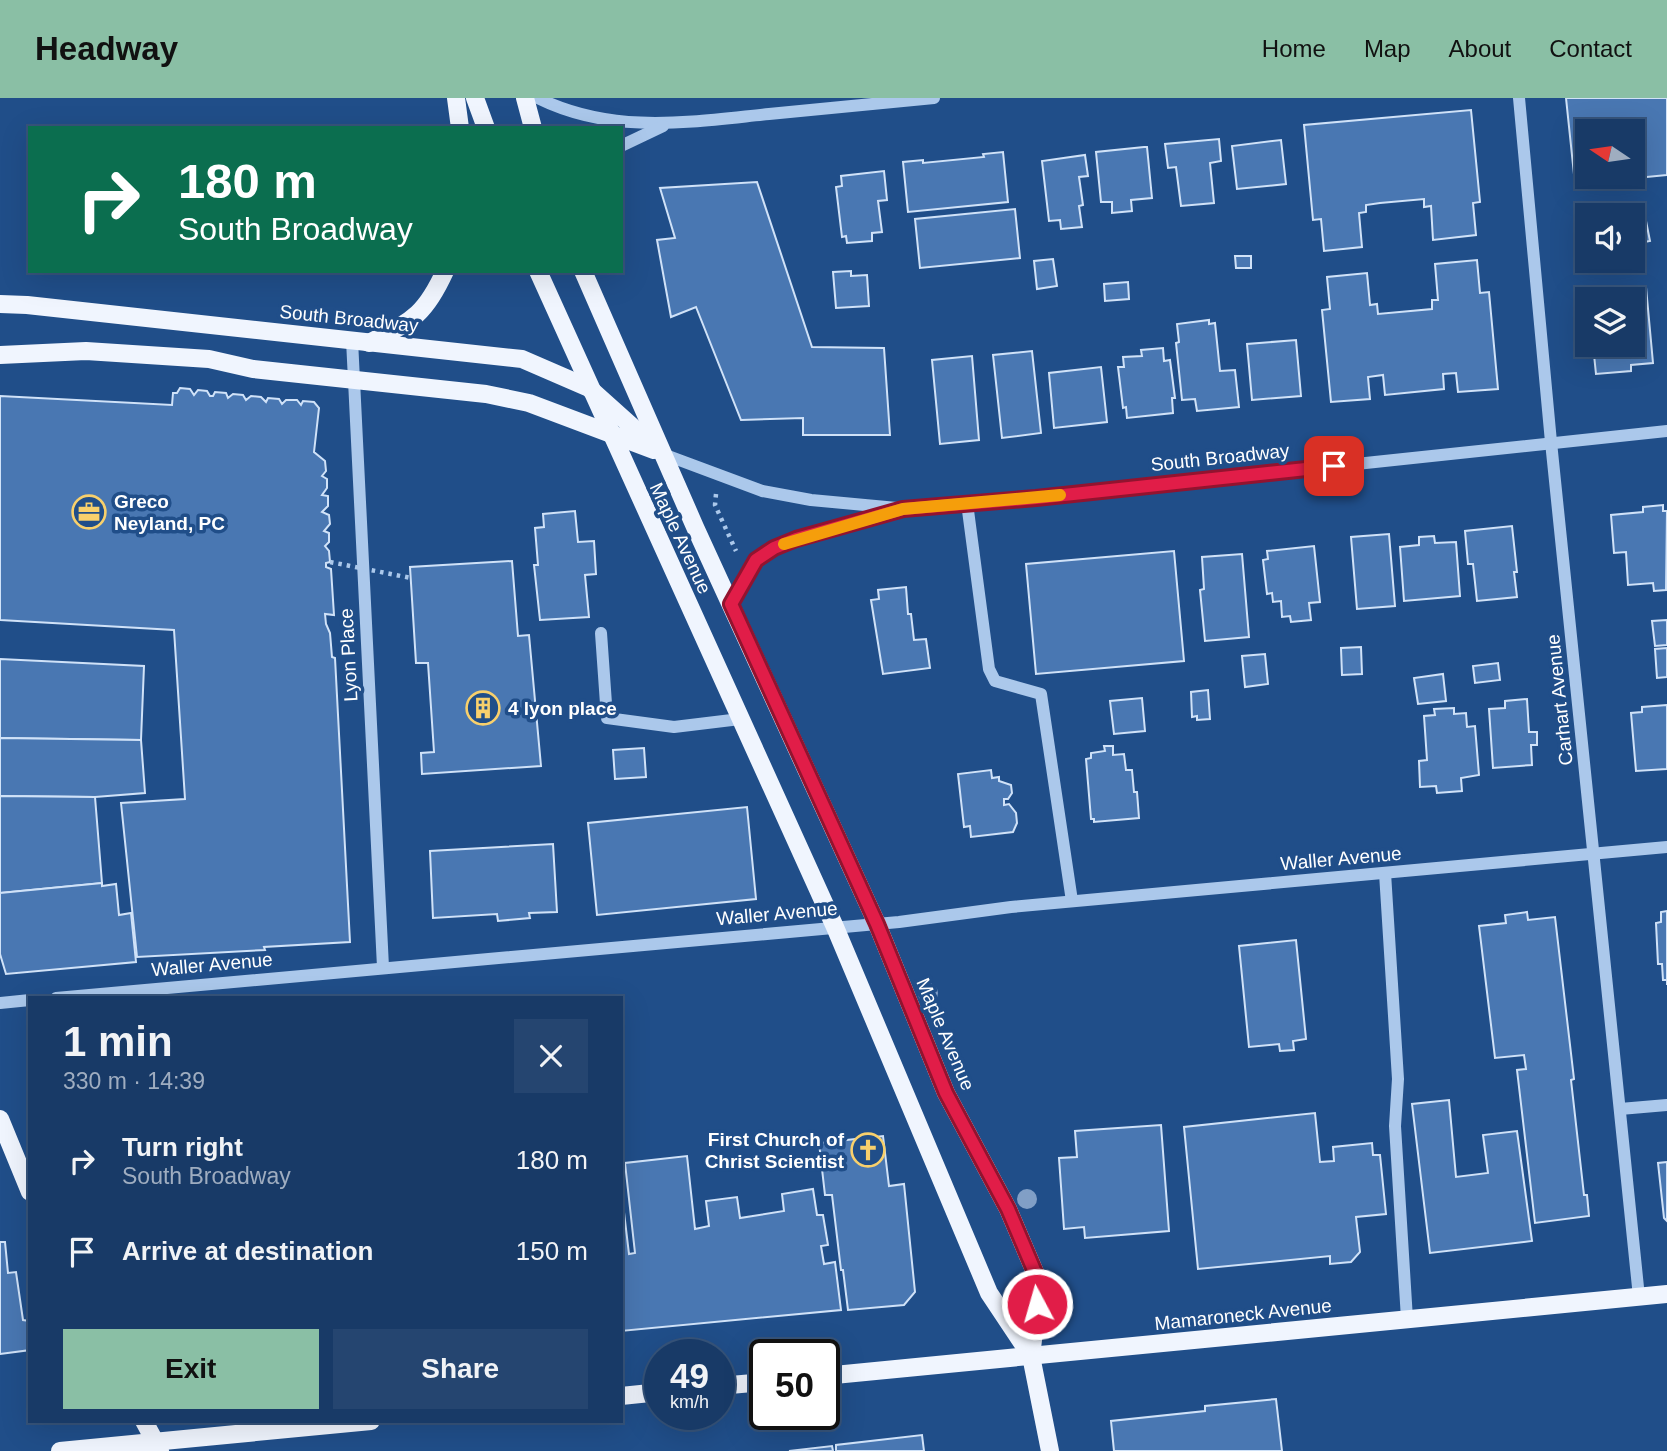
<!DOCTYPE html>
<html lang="en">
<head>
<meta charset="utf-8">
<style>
	body { margin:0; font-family:Helvetica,sans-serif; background:#254570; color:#f1f3f6; height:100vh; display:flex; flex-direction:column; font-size:26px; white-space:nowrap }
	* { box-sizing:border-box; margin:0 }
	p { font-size:23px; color:#9fadc0 }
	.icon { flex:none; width:38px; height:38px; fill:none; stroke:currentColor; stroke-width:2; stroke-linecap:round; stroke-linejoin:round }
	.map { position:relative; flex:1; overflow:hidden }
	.sheet { position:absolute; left:28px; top:898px; width:595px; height:427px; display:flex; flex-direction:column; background:#183a67; border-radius:0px; box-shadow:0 7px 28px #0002,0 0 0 2px #36547b }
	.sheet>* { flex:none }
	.guide { position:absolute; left:28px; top:28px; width:595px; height:147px; border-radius:0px; box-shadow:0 7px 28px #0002,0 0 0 2px #36547b; background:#0b6e4f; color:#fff; overflow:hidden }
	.needle { width:46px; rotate:283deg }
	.tools { position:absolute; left:1575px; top:21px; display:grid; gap:14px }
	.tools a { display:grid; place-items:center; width:70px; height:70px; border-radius:0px; background:#183a67; box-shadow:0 7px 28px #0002,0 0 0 2px #36547b; font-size:35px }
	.speed { position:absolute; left:644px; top:1241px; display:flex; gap:14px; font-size:35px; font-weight:700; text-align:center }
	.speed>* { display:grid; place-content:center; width:91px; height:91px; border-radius:50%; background:#183a67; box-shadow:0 7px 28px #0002,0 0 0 2px #36547b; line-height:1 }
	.speed small { font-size:18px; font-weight:400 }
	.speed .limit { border:4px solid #111; border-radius:10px; background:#fff; color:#111 }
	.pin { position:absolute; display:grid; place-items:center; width:60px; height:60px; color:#fff; margin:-30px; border-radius:14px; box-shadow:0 4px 10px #0006 }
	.me { position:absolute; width:77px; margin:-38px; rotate:354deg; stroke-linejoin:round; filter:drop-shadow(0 0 5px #0008) }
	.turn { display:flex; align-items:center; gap:24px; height:147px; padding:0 35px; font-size:32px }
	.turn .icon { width:91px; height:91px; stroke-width:2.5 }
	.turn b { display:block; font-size:49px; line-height:60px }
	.round { display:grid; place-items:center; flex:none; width:74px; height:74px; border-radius:0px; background:#254570 }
	.summary { display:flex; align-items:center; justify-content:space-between; height:119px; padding:0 35px }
	h1 { font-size:42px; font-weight:600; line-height:52px }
	.cta { display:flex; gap:14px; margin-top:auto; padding:14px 35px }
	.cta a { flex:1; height:80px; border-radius:0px; background:#8abfa5; color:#111; font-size:28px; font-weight:600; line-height:80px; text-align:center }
	.cta a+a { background:#254570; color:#f1f3f6 }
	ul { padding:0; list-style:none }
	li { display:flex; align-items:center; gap:21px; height:91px; padding:0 35px }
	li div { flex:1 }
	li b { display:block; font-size:26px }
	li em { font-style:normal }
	header { display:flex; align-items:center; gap:42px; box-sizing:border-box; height:98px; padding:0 35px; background:#8abfa5; color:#111 }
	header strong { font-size:33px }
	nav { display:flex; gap:38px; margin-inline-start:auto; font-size:24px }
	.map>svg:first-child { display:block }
	.building { fill:#4977b2; stroke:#d0e2f8; stroke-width:2; fill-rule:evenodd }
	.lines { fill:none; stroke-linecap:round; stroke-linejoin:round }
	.path { stroke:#abc8eb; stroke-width:4.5; stroke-dasharray:3.5 5; stroke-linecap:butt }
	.minor { stroke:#abc8eb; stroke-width:12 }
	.major { stroke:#f0f5fe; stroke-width:18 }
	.path-bridge { stroke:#abc8eb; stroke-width:4.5; stroke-dasharray:3.5 5; stroke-linecap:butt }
	.tree { fill:#819fc6 }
	.route-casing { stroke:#92132f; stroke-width:18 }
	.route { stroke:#e11d48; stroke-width:12 }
	.slow { stroke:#f59e0b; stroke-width:12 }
	.labels { text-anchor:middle; stroke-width:7; stroke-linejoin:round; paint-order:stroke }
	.street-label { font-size:19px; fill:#fff; stroke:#204e89 }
	.poi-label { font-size:19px; font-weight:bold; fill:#fff; stroke:#204e89; text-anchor:start }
</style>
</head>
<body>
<header>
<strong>Headway</strong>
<nav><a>Home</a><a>Map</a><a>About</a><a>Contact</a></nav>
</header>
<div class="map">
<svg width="1667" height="1353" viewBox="0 0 1667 1353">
	<rect width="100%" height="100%" fill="#204e89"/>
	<g class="building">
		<path d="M1566,0H1667V77L1575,86ZM1587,33H1633V79H1587Z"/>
		<polygon points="1471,12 1480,104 1473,105 1476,137 1433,142 1431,108 1424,109 1424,101 1380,105 1366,107 1366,114 1359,115 1362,149 1324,153 1321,121 1313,122 1304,27"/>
		<polygon points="1219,41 1221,63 1210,65 1214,105 1181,108 1176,69 1168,70 1165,46"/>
		<polygon points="1281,42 1286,86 1237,91 1232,48"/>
		<polygon points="1144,49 1147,49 1152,100 1131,102 1132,113 1112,115 1112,104 1101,104 1096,54"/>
		<polygon points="1003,54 1008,104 908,114 903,64 923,62 923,65 984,59 983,56"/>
		<polygon points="1085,57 1088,78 1079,79 1083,107 1079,108 1082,129 1061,131 1060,122 1049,123 1042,63"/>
		<polygon points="884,73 887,102 878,103 882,134 872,135 872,143 847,145 846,138 842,139 836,89 842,88 841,78"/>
		<polygon points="757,84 812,249 884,250 890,337 803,337 803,320 741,322 696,209 671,219 657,142 675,140 660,90"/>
		<polygon points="1015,111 1020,160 920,170 915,121"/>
		<polygon points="1644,113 1650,143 1633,146 1633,117 1618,117"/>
		<polygon points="1235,158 1251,158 1251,170 1236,170"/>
		<polygon points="1053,161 1057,188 1037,191 1034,163"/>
		<polygon points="1477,162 1480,195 1489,194 1498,291 1458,294 1456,275 1443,276 1444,291 1385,297 1383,277 1368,279 1370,301 1331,304 1322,212 1330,211 1327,179 1367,175 1370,207 1377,206 1378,216 1432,211 1432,202 1438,202 1435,166"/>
		<polygon points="851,173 851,178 867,177 869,208 836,210 833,174"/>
		<polygon points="1128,184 1129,201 1105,203 1104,186"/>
		<polygon points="1646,189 1653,265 1631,267 1631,273 1596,276 1593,247 1633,247 1633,201 1594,201 1614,199 1613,192"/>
		<polygon points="1209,222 1209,226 1215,225 1220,273 1235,272 1239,309 1197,313 1195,301 1182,302 1176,245 1179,244 1177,226"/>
		<polygon points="1296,242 1301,298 1252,302 1247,246"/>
		<polygon points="1163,250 1164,263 1170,262 1175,300 1172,300 1173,315 1127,320 1126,309 1123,310 1118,269 1124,269 1123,259 1142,258 1141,252"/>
		<polygon points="1032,253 1041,335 1002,340 993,257"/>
		<polygon points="972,258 979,342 940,346 932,262"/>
		<polygon points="1101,269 1107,324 1054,330 1049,275"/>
		<polygon points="180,290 190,291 194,297 198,292 207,293 210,298 213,298 215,294 226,295 228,300 233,296 243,297 246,302 251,298 261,299 266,304 268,300 279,301 282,306 286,302 297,302 301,307 303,303 314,304 319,310 314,354 325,363 326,373 322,378 327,381 327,390 322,397 328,398 328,408 322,414 329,417 330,426 324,433 329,435 329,444 325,448 329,453 330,464 326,465 326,469 331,471 334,517 325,516 326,526 330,535 332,559 335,560 350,844 264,849 265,852 137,859 121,705 185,701 174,532 0,522 0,298 172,307 173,295 177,295"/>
		<polygon points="1663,407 1663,413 1667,413 1666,492 1654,493 1653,485 1628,487 1626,454 1614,455 1611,417 1643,414 1643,409"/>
		<polygon points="575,413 578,444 594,443 596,476 585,477 589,519 540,522 534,467 538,467 535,430 544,429 543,416"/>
		<polygon points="1512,428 1517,474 1514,474 1517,499 1477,503 1473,466 1468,466 1465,433"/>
		<polygon points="1389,436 1395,508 1357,511 1351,439"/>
		<polygon points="1434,438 1435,445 1456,444 1460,498 1404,503 1400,449 1419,447 1419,439"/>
		<polygon points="1314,448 1320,504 1309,505 1311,522 1291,524 1290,518 1282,519 1281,503 1273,504 1272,495 1267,496 1263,462 1268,461 1267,453"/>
		<polygon points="1174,453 1184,563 1036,576 1026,466"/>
		<polygon points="1242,456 1249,539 1205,543 1200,492 1204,491 1202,459"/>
		<polygon points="512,463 518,538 529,537 541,668 422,676 421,655 434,654 428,565 416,565 410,469"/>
		<polygon points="906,489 908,516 911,516 914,542 926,541 930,570 883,576 871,502 879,501 878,492"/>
		<polygon points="1667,522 1667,547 1655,548 1652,523"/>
		<polygon points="1361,549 1362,576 1342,577 1341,550"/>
		<polygon points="1667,550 1667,579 1657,580 1655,551"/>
		<polygon points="1265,556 1268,586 1245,589 1242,558"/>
		<polygon points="0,561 144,568 141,642 0,640"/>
		<polygon points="1498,565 1500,582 1475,585 1473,568"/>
		<polygon points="1443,576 1446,603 1418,606 1414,580"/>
		<polygon points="1208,592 1210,621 1197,622 1197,618 1192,619 1191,594"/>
		<polygon points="1142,600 1145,633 1114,636 1110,603"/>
		<polygon points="1527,601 1529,634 1537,634 1537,647 1531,647 1532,667 1493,670 1489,611 1505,610 1505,603"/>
		<polygon points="1667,607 1667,671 1636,673 1631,615 1642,614 1642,609"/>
		<polygon points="1454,610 1454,616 1466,615 1467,629 1475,628 1479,677 1461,680 1462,693 1437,695 1436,688 1420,689 1419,663 1427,662 1424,618 1435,617 1434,611"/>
		<polygon points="0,640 141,642 145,695 95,699 0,698"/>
		<polygon points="1104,648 1113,648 1113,657 1124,656 1126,672 1132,672 1134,694 1137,694 1139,720 1094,724 1094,721 1091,721 1086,661 1091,660 1091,655 1105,653"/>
		<polygon points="644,650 646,679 615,681 613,652"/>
		<polygon points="991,672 992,680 999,679 999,683 1011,687 1012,695 1008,701 1004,701 1004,707 1009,706 1016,715 1017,725 1013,734 971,739 970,728 964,729 958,676"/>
		<polygon points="0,698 95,699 102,785 0,795"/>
		<polygon points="747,709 756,801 597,817 588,725"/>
		<polygon points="553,746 557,814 529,815 530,820 498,823 497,816 433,820 430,753"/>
		<polygon points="102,785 102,788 116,786 119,817 131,815 136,864 6,876 0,856 0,795"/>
		<polygon points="1667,813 1667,887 1667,882 1663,882 1662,866 1658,866 1656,825 1661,824 1661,814"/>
		<polygon points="1527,814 1528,822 1555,819 1574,981 1571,982 1584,1097 1587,1097 1589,1118 1535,1125 1517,972 1526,971 1524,957 1495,960 1479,828 1506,825 1505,817"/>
		<polygon points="1296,842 1306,941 1293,943 1294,952 1280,953 1279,946 1249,949 1239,848"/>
		<polygon points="1449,1002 1456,1079 1488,1075 1483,1037 1517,1033 1532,1143 1430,1155 1412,1006"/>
		<polygon points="1315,1015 1320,1064 1334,1063 1333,1049 1372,1045 1373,1057 1380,1057 1386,1116 1356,1119 1360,1154 1351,1164 1330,1166 1330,1158 1198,1171 1184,1029"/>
		<polygon points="1161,1027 1169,1133 1085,1140 1084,1129 1064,1131 1059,1060 1077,1059 1075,1033"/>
		<polygon points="883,1038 889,1088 904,1086 915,1194 904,1207 848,1212 843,1172 841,1172 832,1097 825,1097 819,1045"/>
		<polygon points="687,1058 695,1131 709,1128 706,1103 737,1099 740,1120 784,1113 782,1096 813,1091 817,1117 823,1117 828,1147 821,1148 824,1166 835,1164 841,1212 621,1233 621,1089 629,1156 635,1155 625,1065"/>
		<polygon points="1667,1064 1667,1123 1664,1120 1658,1065"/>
		<polygon points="0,1144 5,1144 8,1175 16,1174 23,1222 30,1223 30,1252 0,1256"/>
		<polygon points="1276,1301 1282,1353 1114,1353 1111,1323 1205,1313 1205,1308"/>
		<polygon points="922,1337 924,1353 836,1353 836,1347"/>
		<polygon points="832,1348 833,1353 789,1353"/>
	</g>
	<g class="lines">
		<polyline class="path" points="716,396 715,407 736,453"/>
		<g class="minor">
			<path d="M538,0C613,37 689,24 769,16C824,11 879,5 934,0"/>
			<polyline points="1519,0 1551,344 1639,1199"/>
			<polyline points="621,48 663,28"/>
			<polyline points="352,242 383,869"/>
			<polyline points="663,356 762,393 811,402 897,410"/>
			<polyline points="967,405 989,571 995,583 1041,596 1072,803"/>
			<polyline points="731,506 756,462 773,450 795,441 903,410 1036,400 1667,333"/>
			<polyline points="601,535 607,620 674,629 740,621"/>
			<polyline points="1385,775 1398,981 1395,1028 1407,1221"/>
			<polyline points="56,900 899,824 1011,809 1667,749"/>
			<polyline points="0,905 30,902"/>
			<polyline points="1620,1011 1667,1007"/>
		</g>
		<g class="major">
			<polyline points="456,0 460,30"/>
			<polyline points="475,0 486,30"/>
			<polyline points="525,0 533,30"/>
			<polyline points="538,173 835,829 989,1195 1031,1258"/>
			<polyline points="583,173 695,429 877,826 946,995 1008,1111 1040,1186 1031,1258 1050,1353"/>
			<polyline points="0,206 27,207 522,261 589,290 657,351"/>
			<path d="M369,245C411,223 424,219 445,173"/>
			<polyline points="0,257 86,253 209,261 253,271 486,296 529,305 654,352"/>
			<polyline points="0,1021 30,1094"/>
			<polyline points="824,1278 1667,1196"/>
			<polyline points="719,1288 765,1284"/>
			<polyline points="621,1298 660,1294"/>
			<polyline points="144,1323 160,1353"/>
			<polyline points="60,1353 371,1323"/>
		</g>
		<polyline class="path-bridge" points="330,464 411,480"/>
	</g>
	<g class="tree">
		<circle cx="928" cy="895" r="10"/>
		<circle cx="1027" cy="1101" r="10"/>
	</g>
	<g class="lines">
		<defs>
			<polyline id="route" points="1037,1206 1040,1186 1008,1111 946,995 877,826 731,506 756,462 774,450 796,441 903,411 1036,400 1334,368"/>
		</defs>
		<use href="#route" class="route-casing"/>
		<use href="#route" class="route"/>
		<polyline class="slow" points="784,446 903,411 1060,397"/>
	</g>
	<defs>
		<symbol id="office-ring" viewBox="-11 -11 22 22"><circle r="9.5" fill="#204e89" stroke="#f8d06c" stroke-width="1.5"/><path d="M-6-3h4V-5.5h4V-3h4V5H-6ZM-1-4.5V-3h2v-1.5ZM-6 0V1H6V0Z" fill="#f8d06c"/></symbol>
		<symbol id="building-ring" viewBox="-11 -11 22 22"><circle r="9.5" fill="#204e89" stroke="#f8d06c" stroke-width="1.5"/><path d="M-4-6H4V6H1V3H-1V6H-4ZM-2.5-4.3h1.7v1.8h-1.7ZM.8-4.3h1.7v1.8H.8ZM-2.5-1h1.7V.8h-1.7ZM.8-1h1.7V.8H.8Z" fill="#f8d06c"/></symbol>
		<symbol id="church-ring" viewBox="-11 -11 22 22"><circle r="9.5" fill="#204e89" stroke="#f8d06c" stroke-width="1.5"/><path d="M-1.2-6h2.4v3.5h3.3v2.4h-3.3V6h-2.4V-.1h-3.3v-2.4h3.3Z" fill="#f8d06c"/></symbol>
	</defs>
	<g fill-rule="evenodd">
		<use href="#office-ring" x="70" y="395" width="38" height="38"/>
		<use href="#building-ring" x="464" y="591" width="38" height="38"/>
		<use href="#church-ring" x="849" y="1033" width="38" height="38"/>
	</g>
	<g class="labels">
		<g class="street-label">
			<text transform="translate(349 220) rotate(6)" y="7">South Broadway</text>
			<text transform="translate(1220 359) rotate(-6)" y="7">South Broadway</text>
			<text transform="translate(681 440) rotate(65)" y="7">Maple Avenue</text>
			<text transform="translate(348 557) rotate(-93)" y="7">Lyon Place</text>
			<text transform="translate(1559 602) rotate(-96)" y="7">Carhart Avenue</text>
			<text transform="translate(1341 760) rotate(-5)" y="7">Waller Avenue</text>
			<text transform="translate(777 815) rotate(-5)" y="7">Waller Avenue</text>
			<text transform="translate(212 866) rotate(-5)" y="7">Waller Avenue</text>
			<text transform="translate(946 936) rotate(67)" y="7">Maple Avenue</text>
			<text transform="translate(1243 1216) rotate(-6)" y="7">Mamaroneck Avenue</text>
		</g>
		<g class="poi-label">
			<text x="114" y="410">Greco<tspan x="114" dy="22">Neyland, PC</tspan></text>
			<text x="508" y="617">4 lyon place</text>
			<text x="844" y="1048" text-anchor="end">First Church of<tspan x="844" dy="22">Christ Scientist</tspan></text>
		</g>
	</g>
</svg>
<div class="tools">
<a><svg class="needle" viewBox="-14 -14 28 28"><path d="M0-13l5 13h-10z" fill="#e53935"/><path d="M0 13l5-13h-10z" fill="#9fadc0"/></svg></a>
<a><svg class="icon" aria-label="sound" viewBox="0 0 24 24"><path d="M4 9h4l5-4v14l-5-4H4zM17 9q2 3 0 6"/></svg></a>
<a><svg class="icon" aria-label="layers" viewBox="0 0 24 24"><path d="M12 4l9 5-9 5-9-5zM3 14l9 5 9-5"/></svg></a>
</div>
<div class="speed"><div>49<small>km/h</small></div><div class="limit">50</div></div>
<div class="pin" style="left:1334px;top:368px;background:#d93025"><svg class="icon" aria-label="arrive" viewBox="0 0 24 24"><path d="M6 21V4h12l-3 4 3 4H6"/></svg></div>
<svg class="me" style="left:1037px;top:1206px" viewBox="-20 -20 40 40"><circle r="17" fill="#e11d48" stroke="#fff" stroke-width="3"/><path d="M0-11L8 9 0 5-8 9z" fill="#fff"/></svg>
<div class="guide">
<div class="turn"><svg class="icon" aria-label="right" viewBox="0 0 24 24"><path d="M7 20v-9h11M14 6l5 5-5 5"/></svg><div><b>180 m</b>South Broadway</div></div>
</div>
<section class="sheet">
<div class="summary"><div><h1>1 min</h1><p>330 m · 14:39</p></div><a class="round"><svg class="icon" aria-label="close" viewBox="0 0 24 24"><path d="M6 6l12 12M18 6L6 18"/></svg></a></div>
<ul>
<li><svg class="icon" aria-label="right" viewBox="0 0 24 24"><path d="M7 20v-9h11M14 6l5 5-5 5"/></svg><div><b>Turn right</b><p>South Broadway</p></div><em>180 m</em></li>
<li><svg class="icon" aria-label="arrive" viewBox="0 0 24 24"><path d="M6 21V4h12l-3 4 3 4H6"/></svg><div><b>Arrive at destination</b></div><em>150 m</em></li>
</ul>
<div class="cta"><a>Exit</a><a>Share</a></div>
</section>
</div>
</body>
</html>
